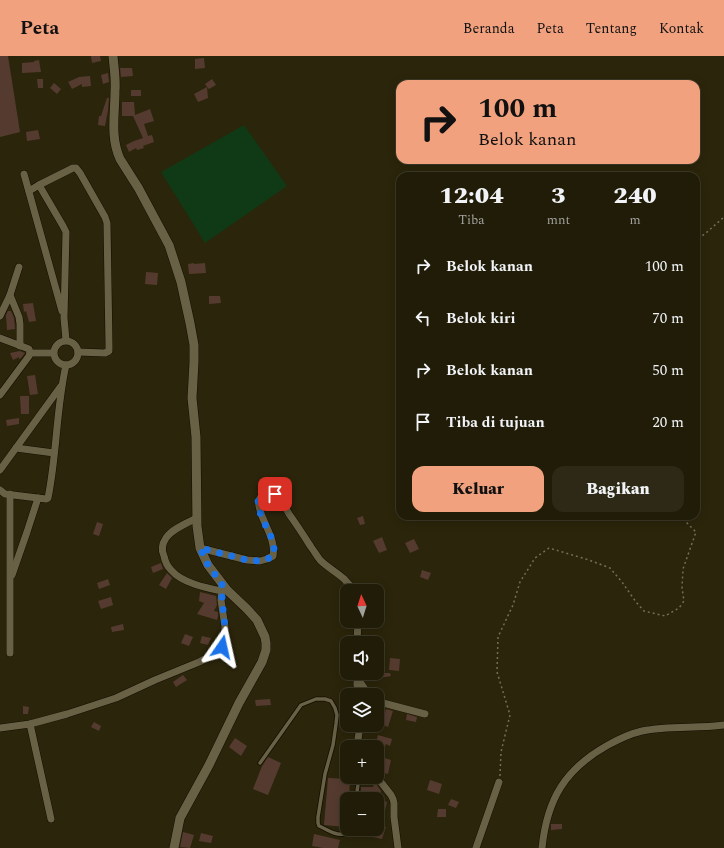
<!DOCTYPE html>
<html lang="id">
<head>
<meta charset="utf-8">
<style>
	body { margin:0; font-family:Spectral,serif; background:#2d2916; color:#f1f3f6; height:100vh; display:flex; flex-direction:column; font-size:15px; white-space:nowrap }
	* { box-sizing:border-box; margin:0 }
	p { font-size:13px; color:#a2a19c }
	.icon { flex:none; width:22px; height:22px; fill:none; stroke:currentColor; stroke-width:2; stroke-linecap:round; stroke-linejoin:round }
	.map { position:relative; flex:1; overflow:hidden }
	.panel { position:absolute; left:396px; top:116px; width:304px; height:348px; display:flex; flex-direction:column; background:#201c08; border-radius:12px; box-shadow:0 2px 10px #0003,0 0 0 1px #3d3a29 }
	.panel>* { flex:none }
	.hud { position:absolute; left:396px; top:24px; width:304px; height:84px; border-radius:12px; box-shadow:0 2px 10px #0003,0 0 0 1px #3d3a29; background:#f1a17d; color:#111; overflow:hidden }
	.needle { width:26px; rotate:356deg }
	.tools { position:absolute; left:340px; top:528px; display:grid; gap:8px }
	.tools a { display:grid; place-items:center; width:44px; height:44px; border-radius:8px; background:#201c08; box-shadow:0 2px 10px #0003,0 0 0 1px #3d3a29; font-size:20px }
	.pin { position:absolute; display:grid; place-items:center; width:34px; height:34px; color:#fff; margin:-17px; border-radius:8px; box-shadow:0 2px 6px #0006 }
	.me { position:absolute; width:44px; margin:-22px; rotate:11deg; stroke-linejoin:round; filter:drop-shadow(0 0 3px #0008) }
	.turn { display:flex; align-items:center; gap:14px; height:84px; padding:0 16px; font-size:18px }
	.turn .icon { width:52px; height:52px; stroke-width:2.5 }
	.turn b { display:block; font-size:28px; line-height:34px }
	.eta { display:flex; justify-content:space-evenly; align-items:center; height:68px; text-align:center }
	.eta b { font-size:24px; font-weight:800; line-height:28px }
	.cta { display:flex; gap:8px; margin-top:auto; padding:8px 16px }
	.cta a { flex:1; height:46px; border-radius:12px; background:#f1a17d; color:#111; font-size:16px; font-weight:800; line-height:46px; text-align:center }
	.cta a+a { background:#2d2916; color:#f1f3f6 }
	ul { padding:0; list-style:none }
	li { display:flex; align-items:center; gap:12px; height:52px; padding:0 16px }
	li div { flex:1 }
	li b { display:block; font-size:15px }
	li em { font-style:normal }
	header { display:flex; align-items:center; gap:24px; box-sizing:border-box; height:56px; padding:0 20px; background:#f1a17d; color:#111 }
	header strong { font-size:19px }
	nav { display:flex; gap:22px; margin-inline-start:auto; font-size:14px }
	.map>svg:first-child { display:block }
	.green { fill:#103a15 }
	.building { fill:#553b2f }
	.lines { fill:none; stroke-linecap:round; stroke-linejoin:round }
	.lane-casing { stroke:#130d00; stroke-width:5 }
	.street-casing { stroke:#130d00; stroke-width:8 }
	.secondary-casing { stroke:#130d00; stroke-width:10 }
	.path { stroke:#746f5a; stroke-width:1.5; stroke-dasharray:2 3; stroke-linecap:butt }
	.lane { stroke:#686146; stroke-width:3.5 }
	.street { stroke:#686146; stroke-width:7 }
	.secondary { stroke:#686146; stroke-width:9 }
	.route { stroke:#1a73e8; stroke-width:7; stroke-dasharray:0 12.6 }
</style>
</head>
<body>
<header>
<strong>Peta</strong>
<nav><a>Beranda</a><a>Peta</a><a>Tentang</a><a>Kontak</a></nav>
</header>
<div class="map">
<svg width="724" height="792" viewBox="0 0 724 792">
	<rect width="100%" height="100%" fill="#2b250b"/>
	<polygon class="green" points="244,69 287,130 205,187 161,116"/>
	<g class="building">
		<polygon points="0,0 8,0 20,76 0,81"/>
		<polygon points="91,0 100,0 101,5 92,7"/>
		<polygon points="204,2 205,12 195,13 195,3"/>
		<polygon points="39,4 41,16 22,17 22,7 34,6 34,5"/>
		<polygon points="120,12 132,12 133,20 121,21"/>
		<polygon points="108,17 109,26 103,28 101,19"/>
		<polygon points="90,20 91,30 82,31 82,28 72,33 68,26 79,21"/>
		<polygon points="37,23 43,23 43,32 38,32"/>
		<polygon points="212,23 216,29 209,33 207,31 208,42 198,46 194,38 207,31 205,28"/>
		<polygon points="54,27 61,33 57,38 50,32"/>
		<rect x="131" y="34" width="10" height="6"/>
		<polygon points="107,42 109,42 108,54 105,70 98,69 99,60 101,60"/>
		<polygon points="122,46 134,46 135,59 150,53 154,65 144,68 148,80 152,79 154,86 143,90 144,92 137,94 136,92 129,96 126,89 134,85 143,82 133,60 122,60"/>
		<polygon points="38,74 40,83 27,85 26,76"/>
		<polygon points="194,207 194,208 205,207 206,217 189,218 188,208"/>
		<polygon points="146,216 158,217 157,229 145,228"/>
		<polygon points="209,240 220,240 221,247 209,248"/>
		<polygon points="33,247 36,265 29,266 26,255 24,256 23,248"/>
		<polygon points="8,255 11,255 14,262 15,273 7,274 6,259"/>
		<polygon points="20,295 25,297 21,302 19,303 19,301 13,304 10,297"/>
		<polygon points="35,319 38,338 30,339 27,320"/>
		<polygon points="20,340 29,340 29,358 21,358"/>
		<polygon points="19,362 19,368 7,370 6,364"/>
		<polygon points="363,460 365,468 360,469 357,462"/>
		<polygon points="97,466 103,468 99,480 93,478"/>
		<polygon points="382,481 387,494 379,497 373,485"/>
		<polygon points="414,483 419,493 410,497 405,487"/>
		<polygon points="161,507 163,513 153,517 151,511"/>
		<polygon points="422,514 431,517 428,524 420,521"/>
		<polygon points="167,517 172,522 166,533 159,529"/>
		<polygon points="108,523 110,529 99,533 97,527"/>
		<polygon points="200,536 216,540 217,549 214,555 218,556 218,560 217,564 197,558 204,547 199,545"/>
		<polygon points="111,541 113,549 101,553 98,545"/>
		<polygon points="123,568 124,574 112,576 111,571"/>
		<polygon points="185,578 193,581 189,590 181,587"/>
		<polygon points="202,580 211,582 208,589 200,587"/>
		<polygon points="390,602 400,603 399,615 389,614"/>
		<polygon points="384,613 384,617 390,617 391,620 373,623 372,617 377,617 377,614"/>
		<polygon points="183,619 187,624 176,631 173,626"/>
		<polygon points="270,643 271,649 256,650 255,644"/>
		<polygon points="23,650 29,651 28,658 23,658"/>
		<polygon points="386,653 393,655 388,671 381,668"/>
		<polygon points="407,658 417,661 416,666 406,664"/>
		<polygon points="94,666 101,670 99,675 91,671"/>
		<polygon points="378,679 392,683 390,690 386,688 381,701 391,704 388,718 377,715 377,686 376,686"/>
		<polygon points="235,682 247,690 241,700 229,691"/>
		<polygon points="268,701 281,707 268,739 253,733 262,710"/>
		<polygon points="328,722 350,723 349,743 347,743 347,770 346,771 324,769"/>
		<polygon points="430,724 442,728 439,738 427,734"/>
		<polygon points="374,728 377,729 381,735 380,743 377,743 387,746 384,759 377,758 377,743 370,743 371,741 361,741 361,731 373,731"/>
		<polygon points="451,743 459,746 456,752 448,749"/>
		<polygon points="438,753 446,753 446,761 437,761"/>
		<polygon points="551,768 562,768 562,773 551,774"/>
		<polygon points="377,769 386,771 382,783 373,781 376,773 377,773"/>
		<polygon points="183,776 194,779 190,792 180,791"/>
		<polygon points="201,777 213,780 211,787 199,785"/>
		<polygon points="314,778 340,784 338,792 323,792 312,790"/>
	</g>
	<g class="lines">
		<defs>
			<g id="lane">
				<path d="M260,707L301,649L316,643H325L331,645L335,652L337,659L336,668L333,689L325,718L318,761V767L319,770C326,773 336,780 343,778C345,777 347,774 348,773"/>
				<polyline points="356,743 359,721"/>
			</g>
			<g id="street">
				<polyline points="24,118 62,255"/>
				<polyline points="39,129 63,170 66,176 64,262 66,284"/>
				<polyline points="29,135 39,129 73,112 76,112 80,117 105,161 107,167 109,289 109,295 105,297 78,296"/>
				<polyline points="10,239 19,211"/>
				<polyline points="0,260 10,239 19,261 20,268 20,290"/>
				<polyline points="0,282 29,293 30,297 29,300 0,339"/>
				<circle cx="66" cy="297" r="12"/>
				<polyline points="30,297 53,297"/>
				<polyline points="16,392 54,397"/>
				<polyline points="0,414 61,330"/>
				<path d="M0,434L5,438L46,443L48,442C57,398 56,353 66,309"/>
				<path d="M197,462C187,467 172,473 166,482C162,488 161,494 164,500C165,505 167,510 171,514C182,527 206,532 222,535"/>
				<path d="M200,492L247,504L260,505L267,503L273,500C276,484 264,469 260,454C259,451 258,448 259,445C260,438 269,434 275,438C282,443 285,451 289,458C297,469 304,480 311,491C314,495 317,500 320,504C331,515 346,520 353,535"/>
				<polyline points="12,519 27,476 38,442"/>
				<polyline points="357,587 358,565"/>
				<polyline points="10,597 10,438"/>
				<polyline points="357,617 357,629 359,639"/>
				<polyline points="358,623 369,639"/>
				<polyline points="377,644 383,647 425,658"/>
				<polyline points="30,668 51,763"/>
				<polyline points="0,672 30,668 67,658 116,642 155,624 199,606 215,598 221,591 224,583 225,571 221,544 222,528"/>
				<polyline points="357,691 360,669"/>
				<polyline points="371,721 380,725 391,739 393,743 394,747 394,761 398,792"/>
				<polyline points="476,792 499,726"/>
				<path d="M542,792C547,743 565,713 608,689C619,683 629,678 642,675C669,669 697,673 724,669"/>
			</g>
			<path id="secondary" d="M113,0C114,12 116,23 115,35C115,58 110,81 120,103L139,133L169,189L181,226L190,267L194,289V306L192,342L196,381L197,470L200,492L208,509L227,534L247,553L257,564L265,581L266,587V594L262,606L239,647L209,709L180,762L174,792"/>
		</defs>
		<use href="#lane" class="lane-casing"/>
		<use href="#street" class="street-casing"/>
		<use href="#secondary" class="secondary-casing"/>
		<g class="path">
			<polyline points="696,187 699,182 706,177 724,161"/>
			<polyline points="500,720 501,696 510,659 497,616 498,581 513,549 520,526 535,502 549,492 589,504 610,512 622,526 636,546 644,555 665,560 679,552 684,545 682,532 683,513 690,493 696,476 680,460"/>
		</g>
		<use href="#lane" class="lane"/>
		<use href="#street" class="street"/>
		<use href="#secondary" class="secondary"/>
	</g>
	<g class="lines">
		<path class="route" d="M222,591L224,583L225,571L222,544V528L208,509L200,492L247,504L260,505L267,503L273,500C273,497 274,494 274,491C272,477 258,460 258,446C258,444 261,440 263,438C267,435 271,436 275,438"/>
	</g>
</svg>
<div class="tools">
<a><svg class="needle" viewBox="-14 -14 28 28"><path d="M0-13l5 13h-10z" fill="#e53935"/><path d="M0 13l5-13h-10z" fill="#a2a19c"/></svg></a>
<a><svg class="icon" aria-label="sound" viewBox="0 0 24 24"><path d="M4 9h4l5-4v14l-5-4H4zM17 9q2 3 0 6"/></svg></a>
<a><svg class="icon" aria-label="layers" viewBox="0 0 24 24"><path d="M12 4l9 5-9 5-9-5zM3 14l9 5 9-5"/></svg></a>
<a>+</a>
<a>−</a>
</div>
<div class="pin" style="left:275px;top:438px;background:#d93025"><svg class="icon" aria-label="arrive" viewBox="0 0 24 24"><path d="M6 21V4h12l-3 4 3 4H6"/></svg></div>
<svg class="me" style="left:222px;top:591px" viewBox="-20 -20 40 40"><path d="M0-17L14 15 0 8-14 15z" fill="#1a73e8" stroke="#fff" stroke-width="4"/></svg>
<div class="hud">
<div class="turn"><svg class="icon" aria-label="right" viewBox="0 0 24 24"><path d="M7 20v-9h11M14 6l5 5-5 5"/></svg><div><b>100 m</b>Belok kanan</div></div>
</div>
<section class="panel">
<div class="eta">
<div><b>12:04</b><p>Tiba</p></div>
<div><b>3</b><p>mnt</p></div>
<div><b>240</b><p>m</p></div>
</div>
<ul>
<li><svg class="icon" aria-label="right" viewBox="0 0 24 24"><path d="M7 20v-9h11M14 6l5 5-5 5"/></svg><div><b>Belok kanan</b></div><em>100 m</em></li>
<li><svg class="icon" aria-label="left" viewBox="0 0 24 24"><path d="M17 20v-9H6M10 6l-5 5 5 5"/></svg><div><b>Belok kiri</b></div><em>70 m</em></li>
<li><svg class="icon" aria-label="right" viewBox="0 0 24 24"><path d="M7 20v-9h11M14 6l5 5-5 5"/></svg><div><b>Belok kanan</b></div><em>50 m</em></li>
<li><svg class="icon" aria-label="arrive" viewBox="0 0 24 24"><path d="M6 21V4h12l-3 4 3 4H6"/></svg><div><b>Tiba di tujuan</b></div><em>20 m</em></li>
</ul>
<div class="cta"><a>Keluar</a><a>Bagikan</a></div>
</section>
</div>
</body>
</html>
